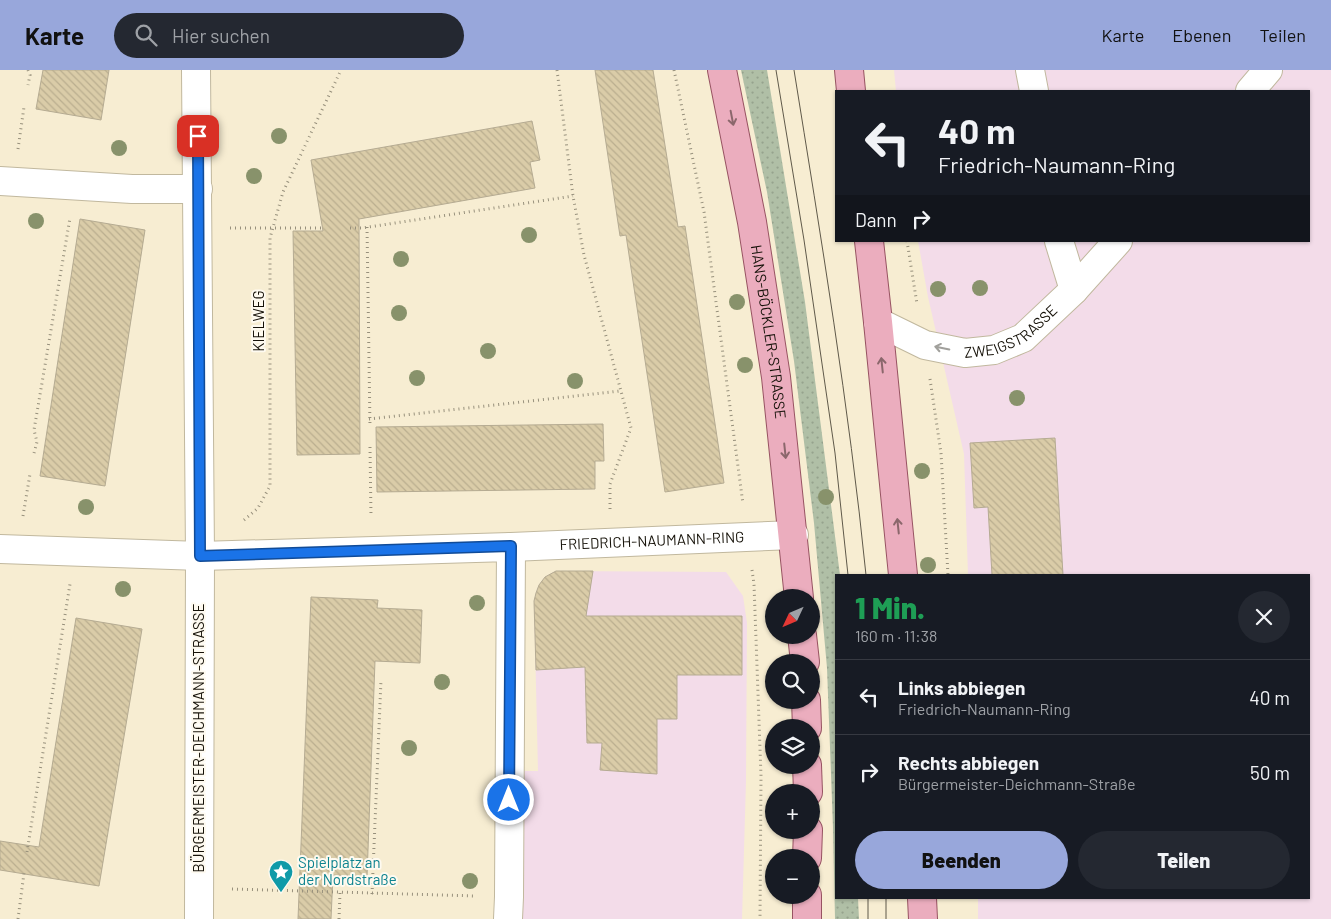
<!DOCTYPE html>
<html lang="de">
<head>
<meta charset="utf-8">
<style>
	body { margin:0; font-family:Barlow,sans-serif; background:#242831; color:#f1f3f6; height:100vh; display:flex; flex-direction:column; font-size:19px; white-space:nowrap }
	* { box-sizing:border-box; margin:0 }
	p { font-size:16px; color:#9ea1a6 }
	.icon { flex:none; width:28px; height:28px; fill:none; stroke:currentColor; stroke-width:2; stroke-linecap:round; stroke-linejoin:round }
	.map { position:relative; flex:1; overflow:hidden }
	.details { position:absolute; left:835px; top:504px; width:475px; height:325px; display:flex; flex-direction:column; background:#171b24; border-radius:0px; box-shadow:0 1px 4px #0004 }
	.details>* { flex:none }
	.hud { position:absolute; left:835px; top:20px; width:475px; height:152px; border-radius:0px; box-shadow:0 1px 4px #0004; background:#171b24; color:#f1f3f6; overflow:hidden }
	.needle { width:32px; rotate:226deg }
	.controls { position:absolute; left:765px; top:519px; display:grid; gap:10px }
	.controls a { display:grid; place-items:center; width:55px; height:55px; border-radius:50%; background:#171b24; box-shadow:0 1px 4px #0004; font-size:25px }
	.pin { position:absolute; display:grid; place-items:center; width:42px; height:42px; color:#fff; margin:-21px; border-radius:10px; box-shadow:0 2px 8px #0006 }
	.me { position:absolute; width:55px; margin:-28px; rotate:0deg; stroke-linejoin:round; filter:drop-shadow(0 0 4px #0008) }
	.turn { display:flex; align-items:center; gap:18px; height:105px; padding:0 20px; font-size:22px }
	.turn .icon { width:65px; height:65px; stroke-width:2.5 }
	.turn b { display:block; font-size:35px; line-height:42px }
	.then { display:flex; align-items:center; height:48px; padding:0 20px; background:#0003; gap:10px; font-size:19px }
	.round { display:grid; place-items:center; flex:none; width:52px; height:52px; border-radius:26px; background:#242831 }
	.summary { display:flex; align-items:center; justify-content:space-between; height:85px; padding:0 20px }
	h1 { font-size:30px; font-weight:800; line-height:38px; color:#1e9e55 }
	.cta { display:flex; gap:10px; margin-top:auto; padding:10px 20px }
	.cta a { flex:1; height:58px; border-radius:30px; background:#98a7db; color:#111; font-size:20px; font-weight:800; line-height:58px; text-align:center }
	.cta a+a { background:#242831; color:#f1f3f6 }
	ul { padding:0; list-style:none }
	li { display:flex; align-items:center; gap:15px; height:75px; padding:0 20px; border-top:1px solid #363941 }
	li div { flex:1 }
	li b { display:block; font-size:19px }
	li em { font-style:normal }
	header { display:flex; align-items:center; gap:30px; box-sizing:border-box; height:70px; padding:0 25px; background:#98a7db; color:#111 }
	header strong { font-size:24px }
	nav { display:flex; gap:28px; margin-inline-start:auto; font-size:18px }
	.search { width:350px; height:45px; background:#242831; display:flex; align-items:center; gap:12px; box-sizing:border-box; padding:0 18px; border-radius:28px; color:#9ea1a6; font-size:19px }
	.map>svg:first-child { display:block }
	.commercial { fill:#f3dce9 }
	.grass { fill:url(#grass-dots) }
	.building { fill:url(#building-back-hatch); stroke:#b5ab92 }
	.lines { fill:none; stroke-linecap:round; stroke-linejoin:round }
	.street-casing { stroke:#c1b89e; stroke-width:30 }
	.primary-casing { stroke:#975362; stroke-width:30 }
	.path { stroke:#97907c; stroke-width:3; stroke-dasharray:1 4; stroke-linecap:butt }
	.street { stroke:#fff; stroke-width:28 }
	.primary { stroke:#ebadbe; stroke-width:28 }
	.tram { stroke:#5f594a; stroke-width:1 }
	.tree { fill:#88926b }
	.oneway { stroke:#8b676c }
	.oneway2 { stroke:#a1a09c }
	.route-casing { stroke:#114b97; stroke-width:12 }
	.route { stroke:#1a73e8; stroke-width:9 }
	.labels { text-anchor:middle; stroke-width:4; stroke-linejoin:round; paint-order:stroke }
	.street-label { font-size:15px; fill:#151108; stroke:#fefaf0 }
	.culture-label { font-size:15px; fill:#0d838f; stroke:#fefaf0; text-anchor:start }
</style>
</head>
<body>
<header>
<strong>Karte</strong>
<div class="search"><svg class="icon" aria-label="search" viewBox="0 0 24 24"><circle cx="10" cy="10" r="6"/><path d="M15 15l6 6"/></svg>Hier suchen</div>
<nav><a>Karte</a><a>Ebenen</a><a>Teilen</a></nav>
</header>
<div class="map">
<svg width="1331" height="849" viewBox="0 0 1331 849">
	<defs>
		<pattern id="grass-dots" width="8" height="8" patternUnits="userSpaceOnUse" patternTransform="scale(1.25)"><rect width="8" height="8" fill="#b0bfa6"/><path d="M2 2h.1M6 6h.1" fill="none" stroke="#96a38d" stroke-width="1.8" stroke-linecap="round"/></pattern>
		<pattern id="building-back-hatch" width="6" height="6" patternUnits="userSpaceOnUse" patternTransform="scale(1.25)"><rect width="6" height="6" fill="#dacca8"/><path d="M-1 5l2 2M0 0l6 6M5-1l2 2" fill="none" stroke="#baae8f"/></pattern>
	</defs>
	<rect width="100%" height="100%" fill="#f7edd2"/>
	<g class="commercial">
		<polygon points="894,0 1331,0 1331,849 978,849 978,828 1309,828 1309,505 968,505 964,384 928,227 918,171 1309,171 1309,21 896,21"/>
		<polygon points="556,501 726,502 743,526 747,553 746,711 742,849 497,849 502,701 538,701 534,531 536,523 539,515 545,507"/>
	</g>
	<polygon class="grass" points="741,0 767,0 805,232 840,505 836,505 836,828 858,828 859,849 835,849 833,757 827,598 814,453 794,291 767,122"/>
	<g class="building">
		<polygon points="43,0 109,0 101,50 36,39"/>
		<polygon points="595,0 653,0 678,157 685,156 724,413 665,422 626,165 620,166"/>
		<polygon points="532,51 540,90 530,92 535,118 359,149 360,384 297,385 293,161 323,161 311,90"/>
		<polygon points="80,149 145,160 105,416 40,406"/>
		<polygon points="603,354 604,391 595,391 595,419 377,422 376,357"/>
		<polygon points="1055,368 1063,505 992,505 988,437 974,438 970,373"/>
		<polygon points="556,501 593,501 586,546 742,546 742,605 677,605 677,649 657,649 657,704 600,700 602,673 587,673 585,597 536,600 534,531 536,523 539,515 545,507"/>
		<polygon points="311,527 378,530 377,538 422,540 420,593 375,591 367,807 333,805 331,849 298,849"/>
		<polygon points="76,548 142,559 99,816 0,800 0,771 39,777"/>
	</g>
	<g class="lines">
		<defs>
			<g id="street">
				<polyline points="196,0 200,486 199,849"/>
				<polyline points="1030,0 1034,21"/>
				<polyline points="1250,21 1268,0"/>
				<polyline points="0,111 132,119 198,119"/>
				<polyline points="1059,171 1074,220"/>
				<path id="s1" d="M878,252L925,275L965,283L994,280L1023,268L1074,220L1118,171"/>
				<path id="s2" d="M511,477L794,465"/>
				<polyline points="0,479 200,486 511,477 509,827 508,849"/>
			</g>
			<g id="primary">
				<path id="s3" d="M722,0L752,152L776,307L799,528"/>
				<polyline points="849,0 851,21"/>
				<polyline points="869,171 878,252 903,505"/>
				<polyline points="802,565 805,592"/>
				<polyline points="806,630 807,658"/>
				<polyline points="807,695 808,722"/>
				<polyline points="807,788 808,760"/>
				<polyline points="922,828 923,849"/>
				<polyline points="807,849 807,825"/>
			</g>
		</defs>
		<use href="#street" class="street-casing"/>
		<use href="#primary" class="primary-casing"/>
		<g class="path">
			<polyline points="28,0 30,5 28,15"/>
			<polyline points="557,0 573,126 584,185 631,358 610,414 610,439"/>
			<polyline points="674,0 704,142 743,434"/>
			<polyline points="18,79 24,37"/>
			<polyline points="367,157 370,357"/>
			<polyline points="230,158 324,158"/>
			<polyline points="350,158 362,158 573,126"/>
			<polyline points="907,171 917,234"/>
			<polyline points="930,309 941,383 948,505"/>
			<polyline points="369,349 620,321"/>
			<polyline points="370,377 371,447"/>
			<polyline points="34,383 37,372 34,360 70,148"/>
			<polyline points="23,446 30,404"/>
			<polyline points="244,450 258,438 270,416 270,168 283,122 341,0"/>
			<polyline points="752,500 754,514 761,706 760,849"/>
			<polyline points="27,782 70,514"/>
			<polyline points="232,819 476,826"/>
			<polyline points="372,824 381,610"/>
			<polyline points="18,849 24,803"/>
			<polyline points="339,849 340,823"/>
		</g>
		<use href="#street" class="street"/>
		<use href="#primary" class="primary"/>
		<g class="tram">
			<polyline points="776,0 804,170 835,383 848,505"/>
			<path d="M794,0C821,168 849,336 866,505"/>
			<polyline points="868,828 868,849"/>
			<polyline points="886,828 886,849"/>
		</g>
	</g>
	<g class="tree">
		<circle cx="279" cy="66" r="8"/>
		<circle cx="119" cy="78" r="8"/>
		<circle cx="254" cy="106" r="8"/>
		<circle cx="36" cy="151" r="8"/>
		<circle cx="529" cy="165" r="8"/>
		<circle cx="401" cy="189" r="8"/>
		<circle cx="980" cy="218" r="8"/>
		<circle cx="938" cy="219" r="8"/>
		<circle cx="737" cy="232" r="8"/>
		<circle cx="399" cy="243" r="8"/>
		<circle cx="488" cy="281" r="8"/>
		<circle cx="745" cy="295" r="8"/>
		<circle cx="417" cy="308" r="8"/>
		<circle cx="575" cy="311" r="8"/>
		<circle cx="1017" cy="328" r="8"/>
		<circle cx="922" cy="401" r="8"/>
		<circle cx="826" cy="427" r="8"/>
		<circle cx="86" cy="437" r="8"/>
		<circle cx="928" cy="495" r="8"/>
		<circle cx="123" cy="519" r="8"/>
		<circle cx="477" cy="533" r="8"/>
		<circle cx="442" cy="612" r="8"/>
		<circle cx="409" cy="678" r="8"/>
		<circle cx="470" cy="811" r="8"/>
	</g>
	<defs><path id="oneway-shaft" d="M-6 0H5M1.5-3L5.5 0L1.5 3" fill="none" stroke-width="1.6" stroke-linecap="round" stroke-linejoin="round" transform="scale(1.25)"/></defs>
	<g class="oneway">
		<use href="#oneway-shaft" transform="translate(732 48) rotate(79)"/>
		<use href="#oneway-shaft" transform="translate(882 295) rotate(-96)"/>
		<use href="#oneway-shaft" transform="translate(785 381) rotate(84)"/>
		<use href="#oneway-shaft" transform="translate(898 456) rotate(-96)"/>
	</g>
	<use class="oneway2" href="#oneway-shaft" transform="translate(942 278) rotate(-168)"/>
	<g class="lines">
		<defs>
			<polyline id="route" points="198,66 200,486 511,476 509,730"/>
		</defs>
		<use href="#route" class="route-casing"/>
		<use href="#route" class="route"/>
	</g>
	<defs>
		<symbol id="sight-pin" viewBox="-11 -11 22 30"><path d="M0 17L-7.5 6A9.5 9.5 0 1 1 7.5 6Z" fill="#0f9aa8" stroke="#fefaf0"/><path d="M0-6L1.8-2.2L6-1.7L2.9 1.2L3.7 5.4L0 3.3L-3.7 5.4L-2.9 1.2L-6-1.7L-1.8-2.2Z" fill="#fff"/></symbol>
	</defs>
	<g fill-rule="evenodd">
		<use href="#sight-pin" x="267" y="788" width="28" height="38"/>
	</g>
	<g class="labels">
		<g class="street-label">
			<text transform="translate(259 251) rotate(-90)" y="5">KIELWEG</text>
			<text dy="5" stroke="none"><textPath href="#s1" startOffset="145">ZWEIGSTRASSE</textPath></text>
			<text dy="5" stroke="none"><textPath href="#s3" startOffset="266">HANS-BÖCKLER-STRASSE</textPath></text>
			<text dy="5" stroke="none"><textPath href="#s2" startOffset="141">FRIEDRICH-NAUMANN-RING</textPath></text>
			<text transform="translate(199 668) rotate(-90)" y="5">BÜRGERMEISTER-DEICHMANN-STRASSE</text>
		</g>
		<g class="culture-label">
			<text x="298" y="798">Spielplatz an<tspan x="298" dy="17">der Nordstraße</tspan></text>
		</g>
	</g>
</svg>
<div class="controls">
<a><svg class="needle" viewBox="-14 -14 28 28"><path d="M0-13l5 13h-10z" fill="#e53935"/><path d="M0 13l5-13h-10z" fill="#9ea1a6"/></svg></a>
<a><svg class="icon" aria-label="search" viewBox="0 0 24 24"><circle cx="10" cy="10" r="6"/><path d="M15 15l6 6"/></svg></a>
<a><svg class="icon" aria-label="layers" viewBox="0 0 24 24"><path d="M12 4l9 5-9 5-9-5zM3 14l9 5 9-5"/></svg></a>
<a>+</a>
<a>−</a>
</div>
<div class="pin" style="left:198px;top:66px;background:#d93025"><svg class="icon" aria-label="arrive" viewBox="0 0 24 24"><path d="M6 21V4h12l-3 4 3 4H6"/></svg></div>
<svg class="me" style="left:509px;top:730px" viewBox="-20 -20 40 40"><circle r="17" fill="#1a73e8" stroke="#fff" stroke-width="3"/><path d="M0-11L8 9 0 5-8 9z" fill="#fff"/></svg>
<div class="hud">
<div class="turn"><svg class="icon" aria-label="left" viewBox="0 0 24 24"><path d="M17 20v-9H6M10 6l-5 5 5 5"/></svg><div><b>40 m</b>Friedrich-Naumann-Ring</div></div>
<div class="then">Dann<svg class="icon" aria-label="right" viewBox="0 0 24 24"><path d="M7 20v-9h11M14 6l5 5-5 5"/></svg></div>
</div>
<section class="details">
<div class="summary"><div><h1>1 Min.</h1><p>160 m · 11:38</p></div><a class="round"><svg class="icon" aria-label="close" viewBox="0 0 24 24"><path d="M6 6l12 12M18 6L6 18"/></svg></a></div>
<ul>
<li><svg class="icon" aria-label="left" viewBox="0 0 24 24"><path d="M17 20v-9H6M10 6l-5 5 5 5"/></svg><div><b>Links abbiegen</b><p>Friedrich-Naumann-Ring</p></div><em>40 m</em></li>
<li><svg class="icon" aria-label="right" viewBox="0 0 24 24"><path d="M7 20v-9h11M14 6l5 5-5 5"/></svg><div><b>Rechts abbiegen</b><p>Bürgermeister-Deichmann-Straße</p></div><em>50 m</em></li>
</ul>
<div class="cta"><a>Beenden</a><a>Teilen</a></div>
</section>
</div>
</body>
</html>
